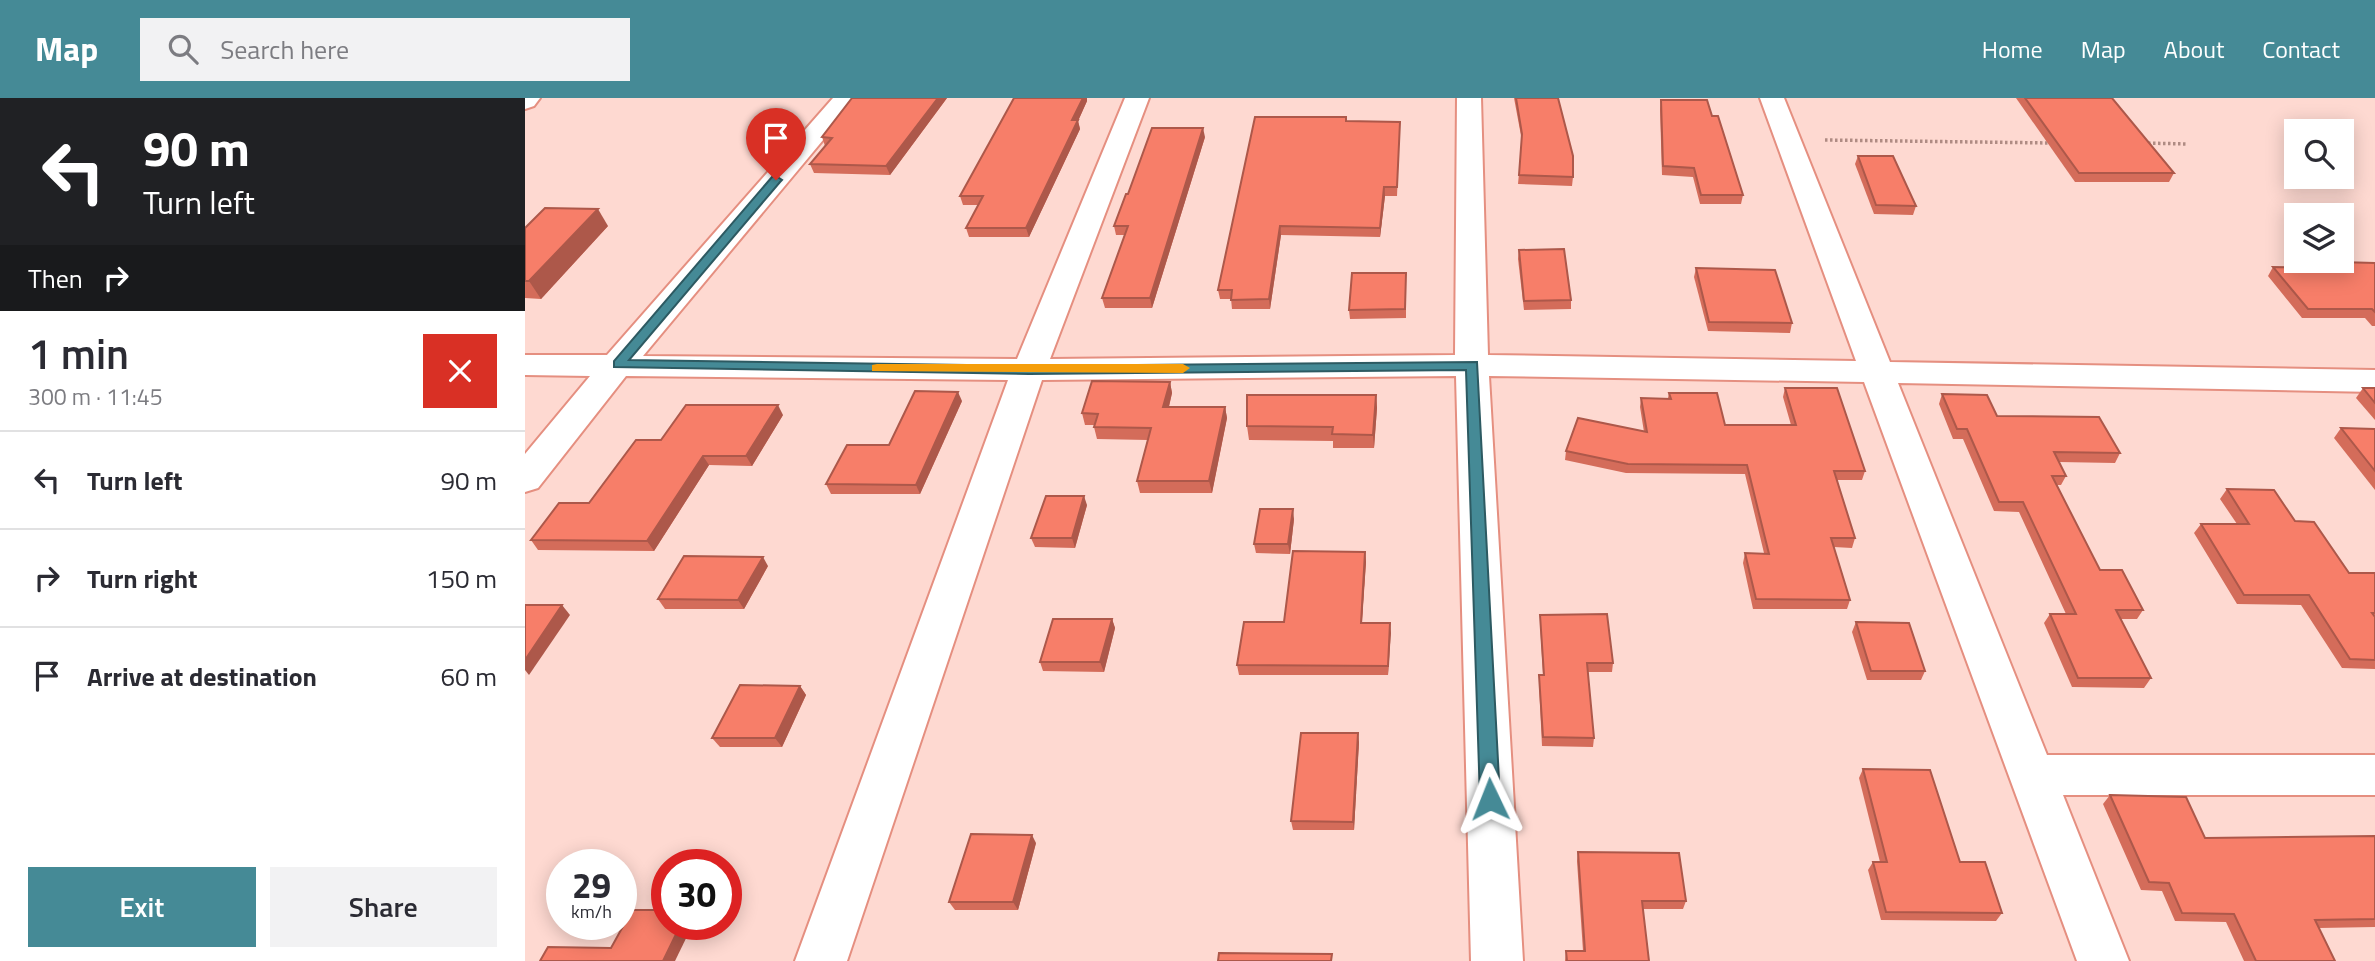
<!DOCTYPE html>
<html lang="en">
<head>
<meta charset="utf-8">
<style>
	body { margin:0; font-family:"Titillium Web",sans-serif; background:#f2f2f3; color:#2b2b33; height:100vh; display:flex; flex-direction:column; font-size:26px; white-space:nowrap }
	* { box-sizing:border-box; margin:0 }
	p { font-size:23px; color:#7c7c81 }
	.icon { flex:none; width:38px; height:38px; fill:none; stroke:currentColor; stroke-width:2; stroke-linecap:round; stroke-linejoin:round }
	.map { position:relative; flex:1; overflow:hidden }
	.drawer { display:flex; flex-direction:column; background:#fff; width:525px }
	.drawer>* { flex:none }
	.hud { background:#202124; color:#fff; overflow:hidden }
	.tools { position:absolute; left:1759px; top:21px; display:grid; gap:14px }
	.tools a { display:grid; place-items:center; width:70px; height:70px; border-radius:0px; background:#fff; box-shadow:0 4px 18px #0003; font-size:35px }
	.speed { position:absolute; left:21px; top:751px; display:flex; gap:14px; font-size:35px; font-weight:700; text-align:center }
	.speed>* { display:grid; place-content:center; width:91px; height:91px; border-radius:50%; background:#fff; box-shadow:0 4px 18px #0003; line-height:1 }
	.speed small { font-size:18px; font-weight:400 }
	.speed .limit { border:10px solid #d22; background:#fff; color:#111 }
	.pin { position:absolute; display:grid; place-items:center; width:60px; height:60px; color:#fff; margin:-72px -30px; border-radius:50% 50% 50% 0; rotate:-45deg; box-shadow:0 0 7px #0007 }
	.pin .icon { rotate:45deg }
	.me { position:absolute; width:77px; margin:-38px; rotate:358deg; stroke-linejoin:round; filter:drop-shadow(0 0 5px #0008) }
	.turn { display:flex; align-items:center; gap:24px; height:147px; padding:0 28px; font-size:32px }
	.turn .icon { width:91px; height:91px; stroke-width:2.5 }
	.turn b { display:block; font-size:49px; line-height:60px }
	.then { display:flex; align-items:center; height:66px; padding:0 28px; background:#0003; gap:14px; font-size:26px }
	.round { display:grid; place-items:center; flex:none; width:74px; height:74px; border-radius:0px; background:#f2f2f3 }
	.overview { display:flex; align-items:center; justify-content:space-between; height:119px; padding:0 28px }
	h1 { font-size:42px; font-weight:600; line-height:52px }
	.button { display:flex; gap:14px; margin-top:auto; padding:14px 28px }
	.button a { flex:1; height:80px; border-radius:0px; background:#458a96; color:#fff; font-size:28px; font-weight:600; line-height:80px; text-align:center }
	.button a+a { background:#f2f2f3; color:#2b2b33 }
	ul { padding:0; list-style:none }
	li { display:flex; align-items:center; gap:21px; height:98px; padding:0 28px; border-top:2px solid #e1e1e2 }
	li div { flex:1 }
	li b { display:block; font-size:26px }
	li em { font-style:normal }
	header { display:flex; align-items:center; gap:42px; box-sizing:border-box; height:98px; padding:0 35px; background:#458a96; color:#fff }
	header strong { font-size:33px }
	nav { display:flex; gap:38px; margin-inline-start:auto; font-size:24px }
	.search { width:490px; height:63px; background:#f2f2f3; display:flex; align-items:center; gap:18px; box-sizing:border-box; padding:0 24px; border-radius:0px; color:#7c7c81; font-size:26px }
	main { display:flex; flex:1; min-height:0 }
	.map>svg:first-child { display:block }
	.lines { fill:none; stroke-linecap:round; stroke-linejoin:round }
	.street-casing { stroke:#e58f80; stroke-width:4 }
	.path { stroke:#af8b83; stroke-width:3.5; stroke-dasharray:2.5 2.5; stroke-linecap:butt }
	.street { fill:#fff; fill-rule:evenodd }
	.wall { fill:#d46c5a }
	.shaded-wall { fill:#ad584a }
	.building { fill:#f77e69; stroke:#ad584a; stroke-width:2 }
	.route { fill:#458a96; stroke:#2d5a62; stroke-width:2 }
	.slow { fill:#f59e0b }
</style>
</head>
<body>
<header>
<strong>Map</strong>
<div class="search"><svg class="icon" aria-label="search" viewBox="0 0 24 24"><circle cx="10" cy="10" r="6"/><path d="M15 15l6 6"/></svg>Search here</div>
<nav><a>Home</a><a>Map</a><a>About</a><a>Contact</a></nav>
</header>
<main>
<section class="drawer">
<div class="hud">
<div class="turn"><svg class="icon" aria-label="left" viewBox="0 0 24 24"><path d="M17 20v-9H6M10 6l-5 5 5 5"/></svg><div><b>90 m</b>Turn left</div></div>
<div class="then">Then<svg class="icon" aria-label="right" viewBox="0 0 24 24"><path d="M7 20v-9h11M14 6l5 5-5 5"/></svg></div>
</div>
<div class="overview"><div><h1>1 min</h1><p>300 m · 11:45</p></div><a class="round" style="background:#d93025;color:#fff"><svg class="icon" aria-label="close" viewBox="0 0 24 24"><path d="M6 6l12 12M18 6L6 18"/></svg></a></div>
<ul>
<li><svg class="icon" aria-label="left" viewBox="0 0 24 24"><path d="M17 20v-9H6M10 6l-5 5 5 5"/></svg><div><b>Turn left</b></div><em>90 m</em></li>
<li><svg class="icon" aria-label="right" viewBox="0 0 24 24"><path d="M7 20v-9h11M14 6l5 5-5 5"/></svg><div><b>Turn right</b></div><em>150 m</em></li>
<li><svg class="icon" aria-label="arrive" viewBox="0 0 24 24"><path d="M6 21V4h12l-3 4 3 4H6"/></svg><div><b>Arrive at destination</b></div><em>60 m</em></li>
</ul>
<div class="button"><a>Exit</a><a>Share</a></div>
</section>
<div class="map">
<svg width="1850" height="863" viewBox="0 0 1850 863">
	<rect width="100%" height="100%" fill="#fed9d1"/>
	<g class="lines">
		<defs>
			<g id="street">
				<polygon points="0,0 15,0 9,8 0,11"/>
				<polygon points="308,0 333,0 118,258 492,261 600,0 624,0 525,261 930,257 932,0 956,0 963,257 1331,263 1235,0 1259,0 1365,264 1850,272 1850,294 1373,285 1522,657 1850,657 1850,697 1538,697 1604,863 1552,863 1339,284 964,278 998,863 946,863 931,278 517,282 322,863 270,863 483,282 101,278 13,390 0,394 0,356 65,278 0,277 0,257 82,257"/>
			</g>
		</defs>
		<use href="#street" class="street-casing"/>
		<g class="path">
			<polyline points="1300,42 1526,45"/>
			<polyline points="1618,45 1663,46"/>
		</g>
		<use href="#street" class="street"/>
	</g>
	<g class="wall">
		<polygon points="327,0 422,0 365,77 289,75 285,66 300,48 297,39"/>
		<polygon points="489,0 562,0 562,3 553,23 555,31 504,139 444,139 441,130 454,107 438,107 435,98"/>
		<polygon points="989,0 1033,0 1048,79 1047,88 993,86 997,43"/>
		<polygon points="1491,0 1587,0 1649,75 1644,84 1550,84"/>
		<polygon points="1136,2 1187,18 1218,97 1216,106 1175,106 1168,79 1137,77 1135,11"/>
		<polygon points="821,19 822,23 875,24 872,98 860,98 855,139 756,137 745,211 707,211 706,201 695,201 693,192"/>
		<polygon points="680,39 627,210 580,210 577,200 600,137 591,137 589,128 603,96"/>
		<polygon points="1333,58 1391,108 1388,117 1349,116 1330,66"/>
		<polygon points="83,128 16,201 0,200 0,130"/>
		<polygon points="994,152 1046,202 1046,211 999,212 993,161"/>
		<polygon points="1814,164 1850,165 1850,228 1847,228 1840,220 1777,220 1743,178 1748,169 1811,170"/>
		<polygon points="1171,170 1267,225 1265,235 1183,233 1169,179"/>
		<polygon points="881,175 881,220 825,221 824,212"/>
		<polygon points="645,284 647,295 644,309 700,309 702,320 687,395 615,395 612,383 623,342 572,341 569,329 570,327 560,327 557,315"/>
		<polygon points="1260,290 1340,373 1337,382 1312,382 1330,440 1327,450 1309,449 1325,502 1322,511 1228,511 1218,465 1220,455 1239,455 1220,376 1101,375 1040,362 1041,353 1119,334 1115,309 1116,300 1143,300 1144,295 1200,327 1266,327 1258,299"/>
		<polygon points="1838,290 1850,290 1850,322 1831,300"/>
		<polygon points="1417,296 1472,318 1595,355 1590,365 1534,364 1541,378 1536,387 1532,387 1575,472 1618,512 1612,521 1596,521 1626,580 1619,590 1547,589 1519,525 1525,516 1541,516 1494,414 1469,413 1438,341 1428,341 1414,306"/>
		<polygon points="851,297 852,310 849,350 808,350 808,343 724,342 722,328"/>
		<polygon points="437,303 395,396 306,396 301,386 364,347"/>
		<polygon points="258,317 227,368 184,367 129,453 13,452 6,442 64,405 136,342"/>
		<polygon points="1816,330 1850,331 1850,392 1809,340"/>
		<polygon points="1702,391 1770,423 1824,475 1850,475 1850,571 1817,570 1776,507 1712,506 1669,435 1676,426 1712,426 1695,401"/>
		<polygon points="562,407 550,450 510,449 506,440"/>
		<polygon points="769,421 765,456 731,455 729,446"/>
		<polygon points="840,454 841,464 837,525 865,525 863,577 714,577 712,567 759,524"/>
		<polygon points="243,468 219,511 140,511 133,501"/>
		<polygon points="1015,517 1088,565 1087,574 1063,574 1069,640 1068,649 1017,648 1014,586 1014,577 1018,577 1015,526"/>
		<polygon points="587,521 590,530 579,574 518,573 515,564"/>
		<polygon points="1331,524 1400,573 1396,582 1342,582 1327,534"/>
		<polygon points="275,588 281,597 257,649 195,649 187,640"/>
		<polygon points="834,644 829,732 768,732 766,723"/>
		<polygon points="1338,671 1435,764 1477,815 1471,823 1356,822 1343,772 1348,764 1355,764 1334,680"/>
		<polygon points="1585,697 1680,740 1850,738 1850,829 1794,830 1810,863 1719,863 1701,824 1650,823 1637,793 1616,792 1578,706"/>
		<polygon points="511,745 493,812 430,812 424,804"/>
		<polygon points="1053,754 1161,803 1158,811 1118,811 1124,863 1040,863 1041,853 1058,853 1052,763"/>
	</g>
	<g class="shaded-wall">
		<polygon points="413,0 422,0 365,77 361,68"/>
		<polygon points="557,0 562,0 562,3 553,23 555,31 504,139 501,130"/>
		<polygon points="678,30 680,39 627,210 625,200"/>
		<polygon points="859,89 860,98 855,139 855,130"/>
		<polygon points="73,111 83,128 16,201 4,183"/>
		<polygon points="755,128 756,137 745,211 744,201"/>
		<polygon points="645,284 647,295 641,320 638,309"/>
		<polygon points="433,294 437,303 395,396 391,387"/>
		<polygon points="851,297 852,310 849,350 848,337"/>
		<polygon points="253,307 258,317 227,368 221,358"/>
		<polygon points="700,309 702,320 687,395 684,383"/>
		<polygon points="178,358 184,367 129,453 122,443"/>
		<polygon points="559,398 562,407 550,450 547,440"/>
		<polygon points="768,411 769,421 765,456 763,446"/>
		<polygon points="840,454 841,464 836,534 836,525"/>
		<polygon points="238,459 243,468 219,511 213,502"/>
		<polygon points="37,507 45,517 4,577 0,572 0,562"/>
		<polygon points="587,521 590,530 579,574 575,564"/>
		<polygon points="865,525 866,535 863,577 863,568"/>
		<polygon points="275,588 281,597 257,649 250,640"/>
		<polygon points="833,635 834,644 829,732 828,724"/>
		<polygon points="507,737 511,745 493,812 488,804"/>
		<polygon points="156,826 168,826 150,863 138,863"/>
	</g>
	<g class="building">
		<polygon points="327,0 413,0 361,68 285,66 307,40 297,39"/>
		<polygon points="489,0 558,0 547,22 553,22 501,130 441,130 458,98 435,98"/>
		<polygon points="991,0 1033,0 1048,58 1048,79 994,77 997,36"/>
		<polygon points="1500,0 1587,0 1649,75 1554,75"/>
		<polygon points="1136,2 1182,2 1187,18 1193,18 1218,97 1176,97 1169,70 1138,68"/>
		<polygon points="730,19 821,19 821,23 875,24 872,89 859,89 855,130 755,128 744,201 706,202 707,192 693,192"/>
		<polygon points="627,30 678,30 625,200 577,200 603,128 589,128 601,96 603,96"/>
		<polygon points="1333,58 1368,58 1391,108 1351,107"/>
		<polygon points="20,110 73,111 4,183 0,183 0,130"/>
		<polygon points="1039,151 1046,202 999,203 994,152"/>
		<polygon points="1814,164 1850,165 1850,214 1847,211 1783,211 1748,169 1820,170"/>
		<polygon points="1171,170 1250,172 1267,225 1184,224"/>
		<polygon points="827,175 881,175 880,211 824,212"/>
		<polygon points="567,283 645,284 638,309 700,309 684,383 612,383 626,330 569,329 573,316 557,315"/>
		<polygon points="1260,290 1312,290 1340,373 1309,373 1330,440 1306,440 1325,502 1231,501 1220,455 1244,456 1222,367 1103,366 1041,353 1053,320 1122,334 1116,300 1146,301 1144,295 1192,295 1200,327 1271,327"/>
		<polygon points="1838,290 1850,290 1850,305"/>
		<polygon points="390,293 433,294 391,387 301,386 322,347 364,347"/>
		<polygon points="1417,296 1462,297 1472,318 1574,319 1595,355 1529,354 1541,378 1527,378 1575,472 1597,472 1618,512 1591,512 1626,580 1553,580 1525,516 1551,516 1498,404 1474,404 1442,331 1432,331"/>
		<polygon points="722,297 851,297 848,337 807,336 808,329 722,328"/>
		<polygon points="161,307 253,307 221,358 178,358 122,443 6,442 34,405 64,405 111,342 136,342"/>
		<polygon points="1816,330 1850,331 1850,373"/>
		<polygon points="1702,391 1749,392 1770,423 1789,424 1824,475 1850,475 1850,515 1847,515 1850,519 1850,562 1825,561 1784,497 1719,497 1676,426 1724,426"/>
		<polygon points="521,398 559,398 547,440 506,440"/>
		<polygon points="735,411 768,411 763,446 729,446"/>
		<polygon points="768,453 840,454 836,525 865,525 863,568 712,567 719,524 759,524"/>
		<polygon points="159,458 238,459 213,502 133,501"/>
		<polygon points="0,507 37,507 0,562"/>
		<polygon points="1082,516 1088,565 1062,565 1069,640 1018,639 1014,577 1019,577 1015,517"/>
		<polygon points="528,521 587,521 575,564 515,564"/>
		<polygon points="1331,524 1384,525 1400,573 1346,573"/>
		<polygon points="215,587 275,588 250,640 187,640"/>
		<polygon points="776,635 833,635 828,724 766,723"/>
		<polygon points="1338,671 1405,672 1435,764 1460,764 1477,815 1361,814 1348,764 1362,764"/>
		<polygon points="1585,697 1661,699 1680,740 1850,738 1850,821 1790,822 1810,863 1731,863 1709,816 1657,815 1644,785 1624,784"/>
		<polygon points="446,736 507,737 488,804 424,804"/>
		<polygon points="1053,754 1154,755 1161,803 1117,803 1124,863 1042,863 1041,853 1060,853"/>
		<polygon points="107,812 142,812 142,826 156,826 138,863 15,863 23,849 86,850"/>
		<polygon points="694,855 807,856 806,863 693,863"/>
	</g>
	<polygon class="route" points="251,78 257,82 255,84 104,262 504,268 952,264 975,701 972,707 965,709 958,707 955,701 941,272 504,276 89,269 89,263 247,79"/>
	<polygon class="slow" points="352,266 658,266 665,270 658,275 347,273 347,267"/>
</svg>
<div class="tools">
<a><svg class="icon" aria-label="search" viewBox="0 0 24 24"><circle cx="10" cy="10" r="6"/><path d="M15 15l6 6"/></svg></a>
<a><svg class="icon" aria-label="layers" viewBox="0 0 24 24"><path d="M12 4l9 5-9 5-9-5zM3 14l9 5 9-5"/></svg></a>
</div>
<div class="speed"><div>29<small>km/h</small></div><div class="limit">30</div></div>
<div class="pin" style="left:251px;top:82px;background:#d93025"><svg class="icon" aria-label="arrive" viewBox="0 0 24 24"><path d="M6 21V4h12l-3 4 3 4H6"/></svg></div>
<svg class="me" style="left:965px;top:701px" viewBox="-20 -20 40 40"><path d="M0-17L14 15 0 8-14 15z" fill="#458a96" stroke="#fff" stroke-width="4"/></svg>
</div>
</main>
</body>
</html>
